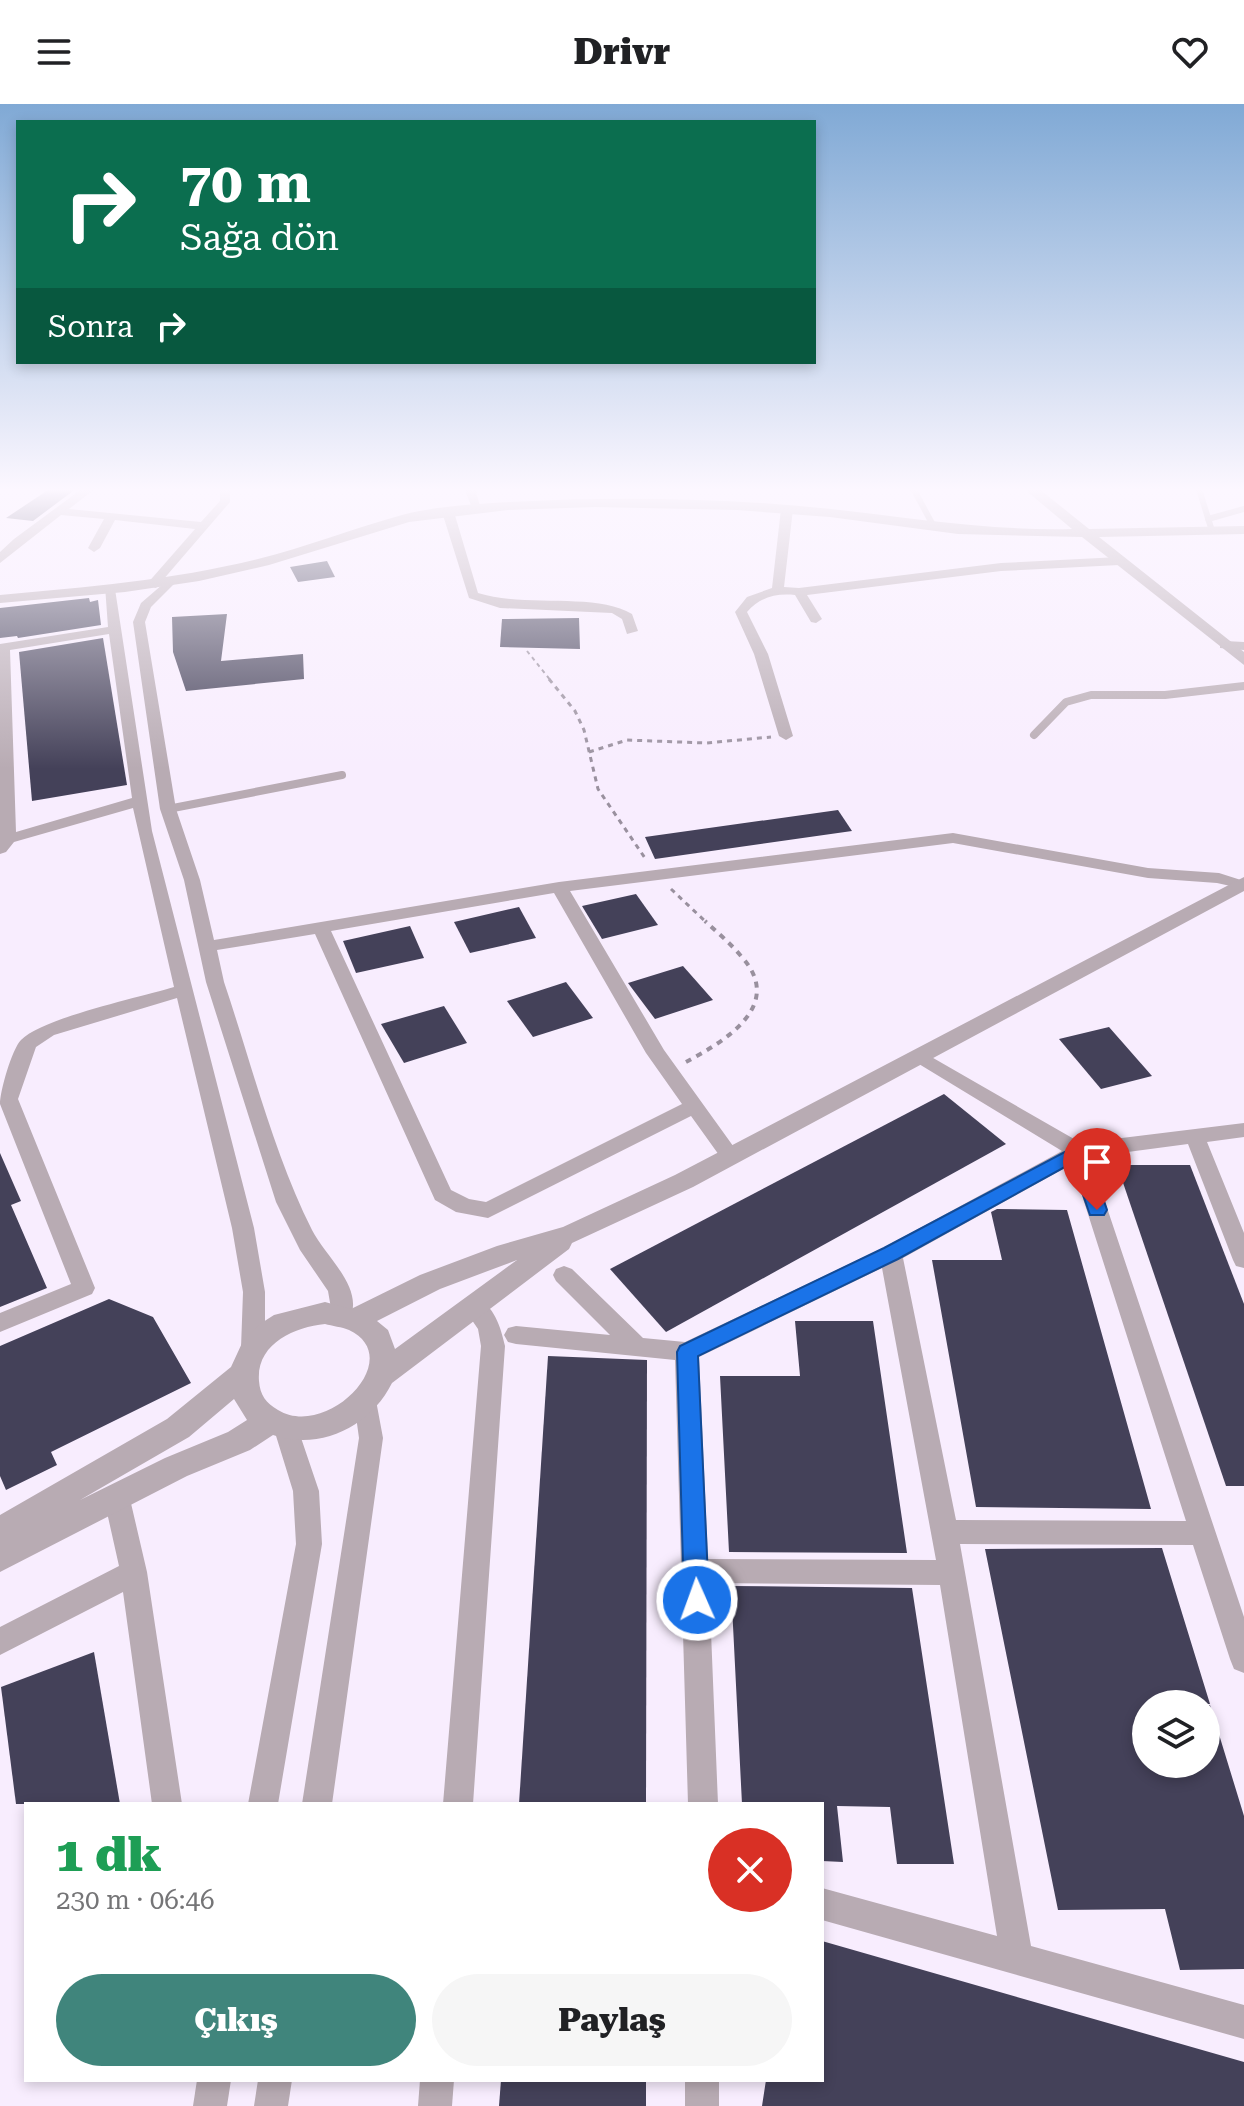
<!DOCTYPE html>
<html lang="tr">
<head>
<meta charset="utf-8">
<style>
	body { margin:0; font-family:"Roboto Serif",serif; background:#f6f6f6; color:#202124; height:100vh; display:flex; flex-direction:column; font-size:30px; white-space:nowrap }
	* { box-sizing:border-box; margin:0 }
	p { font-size:26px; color:#757577 }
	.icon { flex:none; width:44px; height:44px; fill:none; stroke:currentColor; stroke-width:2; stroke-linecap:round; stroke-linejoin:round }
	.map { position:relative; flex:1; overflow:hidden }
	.side { position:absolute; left:24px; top:1698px; width:800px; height:280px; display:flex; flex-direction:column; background:#fff; border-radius:0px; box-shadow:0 4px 12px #0003 }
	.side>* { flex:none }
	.guide { position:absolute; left:16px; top:16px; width:800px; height:244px; border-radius:0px; box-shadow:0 4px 12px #0003; background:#0b6e4f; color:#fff; overflow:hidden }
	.fabs { position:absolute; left:1132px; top:1586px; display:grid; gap:16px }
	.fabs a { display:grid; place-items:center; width:88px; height:88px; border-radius:50%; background:#fff; box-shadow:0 4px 12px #0003; font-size:40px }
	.pin { position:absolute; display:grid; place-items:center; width:68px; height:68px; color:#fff; margin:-82px -34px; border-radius:50% 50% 50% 0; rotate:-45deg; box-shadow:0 0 8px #0007 }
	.pin .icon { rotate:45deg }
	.me { position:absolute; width:88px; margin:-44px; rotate:358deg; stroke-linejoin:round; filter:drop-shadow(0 0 6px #0008) }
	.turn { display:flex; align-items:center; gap:28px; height:168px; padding:0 32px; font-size:36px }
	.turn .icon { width:104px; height:104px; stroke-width:2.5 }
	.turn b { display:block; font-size:56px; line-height:68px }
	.then { display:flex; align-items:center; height:76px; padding:0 32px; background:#0003; gap:16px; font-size:30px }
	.round { display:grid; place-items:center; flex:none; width:84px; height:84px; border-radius:42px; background:#f6f6f6 }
	.overview { display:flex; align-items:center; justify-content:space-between; height:136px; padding:0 32px }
	h1 { font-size:48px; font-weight:800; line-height:60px; color:#1e9e55 }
	.cta { display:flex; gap:16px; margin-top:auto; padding:16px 32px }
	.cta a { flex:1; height:92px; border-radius:48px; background:#40857c; color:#fff; font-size:32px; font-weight:800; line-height:92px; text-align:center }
	.cta a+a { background:#f6f6f6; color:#202124 }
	header { display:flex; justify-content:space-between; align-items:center; height:104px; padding:0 32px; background:#fff; font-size:36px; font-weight:800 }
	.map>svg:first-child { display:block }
	.building { fill:#444159 }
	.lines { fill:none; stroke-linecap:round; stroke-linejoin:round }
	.path-far2 { stroke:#99909e; stroke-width:2; stroke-dasharray:4 4; stroke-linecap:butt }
	.path-far1 { stroke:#99909e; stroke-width:3; stroke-dasharray:5 5; stroke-linecap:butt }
	.path { stroke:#99909e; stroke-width:4; stroke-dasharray:6 6; stroke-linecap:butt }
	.service-far1 { stroke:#b8abb3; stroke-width:6 }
	.service { stroke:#b8abb3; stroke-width:8 }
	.minor { fill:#b8abb3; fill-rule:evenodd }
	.tertiary { fill:#b8abb3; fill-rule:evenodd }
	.route { fill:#1a73e8; stroke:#114b97; stroke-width:2 }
</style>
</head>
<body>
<header><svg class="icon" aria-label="menu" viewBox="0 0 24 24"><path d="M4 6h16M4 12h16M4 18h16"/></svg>Drivr<svg class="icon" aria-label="heart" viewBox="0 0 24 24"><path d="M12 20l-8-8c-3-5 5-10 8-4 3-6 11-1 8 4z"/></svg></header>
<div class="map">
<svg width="1244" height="2002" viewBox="0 0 1244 2002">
	<rect width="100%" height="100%" fill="#f8edfe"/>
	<g class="building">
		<polygon points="51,384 77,384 33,417 6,414"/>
		<polygon points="327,457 335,473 298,478 290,463"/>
		<polygon points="89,494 90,498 98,496 101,521 18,534 17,532 0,534 0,504"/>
		<polygon points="227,510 221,557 303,550 304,575 186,587 173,548 172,513"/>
		<polygon points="579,514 580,545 500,543 502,515"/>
		<polygon points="103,534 127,681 32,697 19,548"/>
		<polygon points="838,706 852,727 655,755 645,733"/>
		<polygon points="636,790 658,821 602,835 582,802"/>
		<polygon points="519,803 536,834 470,849 454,818"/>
		<polygon points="410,822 424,854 356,869 343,837"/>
		<polygon points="683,862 713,896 655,915 628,879"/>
		<polygon points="566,878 593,914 533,933 507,897"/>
		<polygon points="444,902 467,939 404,959 381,920"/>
		<polygon points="1109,923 1152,972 1101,985 1059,935"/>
		<polygon points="944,990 1006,1040 666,1228 610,1165"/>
		<polygon points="0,1049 21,1097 11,1101 47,1184 0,1203"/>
		<polygon points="1117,1061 1190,1061 1244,1200 1244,1382 1226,1382"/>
		<polygon points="997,1105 1067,1106 1151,1405 976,1403 932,1156 1002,1156 991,1108"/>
		<polygon points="109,1195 153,1213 191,1279 51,1348 57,1361 6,1386 0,1372 0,1242"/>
		<polygon points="795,1217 873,1217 907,1449 729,1448 720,1272 800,1272"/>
		<polygon points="548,1252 647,1256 646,1700 519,1700"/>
		<polygon points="1162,1444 1210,1600 1146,1600 1146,1660 1206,1660 1206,1602 1210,1601 1244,1712 1244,1865 1180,1866 1165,1805 1058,1806 985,1445"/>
		<polygon points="731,1482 912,1484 954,1760 897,1760 890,1703 837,1702 843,1758 822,1757 822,1700 742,1700"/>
		<polygon points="94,1548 120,1700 16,1700 1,1583"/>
		<polygon points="822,1837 1244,1958 1244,2002 762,2002 766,1976 822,1976"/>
		<polygon points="501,1976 646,1976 646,2002 499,2002"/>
	</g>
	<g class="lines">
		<polyline class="path-far2" points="527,547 551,577"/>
		<g class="path-far1">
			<polyline points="549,575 575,607 584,626 598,685 647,757"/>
			<polyline points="589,648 627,636 706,639 771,633"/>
			<polyline points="671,785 707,819"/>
		</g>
		<path class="path" d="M686,958C725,937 786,901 741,852C730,839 717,828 705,817"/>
		<g class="service-far1">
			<polyline points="913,384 934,423"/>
			<polyline points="1199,385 1212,427"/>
			<polyline points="1208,415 1244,405"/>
		</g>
		<g class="service">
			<polyline points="1034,631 1066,598 1091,591 1165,591 1244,582"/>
			<polyline points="168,705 342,671"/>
		</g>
		<g class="minor">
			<polygon points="83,384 96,384 69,405 201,418 220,397 220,384 230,384 230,398 156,484 146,481 195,425 115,416 100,444 94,448 88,444 104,415 61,411 0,459 0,448 14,435"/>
			<polygon points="464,384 475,384 481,406 473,406"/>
			<path d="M787,402L793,405L784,483L799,484L1001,459L1119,453L1125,457L1119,461L1001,467L807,491L822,515L816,519L811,518L795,491C776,489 760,493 747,508L768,550L793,632L786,636L779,632L754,550L735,508L747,493L772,484L781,405Z"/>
			<path d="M448,405L454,408L478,489C525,504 596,488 632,510L638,527L627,530L622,515L612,509L500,504L469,494L442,408Z"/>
			<path d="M170,474L176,478L151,503L145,518L176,705L200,776L214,836L559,778L953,729L1148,764L1219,769L1244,777V785L1217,779L1148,774L953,739L570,787L664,946L741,1053L738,1058H724L691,1012L488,1114L456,1108L435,1096L315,830L217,846L224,878C251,958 274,1051 312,1126C325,1152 366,1185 349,1216L341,1219L333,1216L328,1187L300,1146L276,1098L206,878L184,776L160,705L133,518L141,499ZM554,789L646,949L682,1000L486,1098L469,1095L451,1086L331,827Z"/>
			<path d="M105,482L115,485L152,727L254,1124L265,1188V1244L261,1251L253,1254L245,1251L241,1244L243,1188L232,1124L177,894L54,931L36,943L18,995L95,1184L92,1190L0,1228V1209L71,1180L0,1000C0,987 12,945 21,936C42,914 141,893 174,883L133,704L14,738L6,748L0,750V540L108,523ZM109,530L132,694L16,728L10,546Z"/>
			<polygon points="1225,537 1244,538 1244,546 1220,544 1220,538"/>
			<path d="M921,947L1081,1039L1244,1019V1033L1207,1038L1244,1129V1164L1236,1162L1233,1156L1188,1040L1090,1053L1244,1513V1569L1234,1565L1230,1555L1193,1441L960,1440L1031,1842L1244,1901V1935L822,1816V1784L997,1832L940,1481L709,1479L718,1700H688L675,1256L516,1240L508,1238L504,1231L508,1224L516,1222L610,1231L556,1177L553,1171L556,1165L564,1162L572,1165L643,1234L685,1238L883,1144L1062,1047L914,957L911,953ZM1072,1060L1186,1417L956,1416L903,1154ZM882,1164L936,1456L708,1455L699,1253Z"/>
			<path d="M475,1194C494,1200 501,1224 505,1242L473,1700H443L481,1242L478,1225L463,1203L467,1197Z"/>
			<polygon points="366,1288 375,1291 383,1334 332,1700 302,1700 359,1334 354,1298 357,1291"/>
			<polygon points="285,1312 294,1315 297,1322 319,1387 322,1440 278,1700 248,1700 296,1440 293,1387 273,1322 276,1315"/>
			<polygon points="117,1384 126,1387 130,1395 147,1468 182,1700 152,1700 123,1488 0,1551 0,1523 119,1462 104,1395 108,1387"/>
			<polygon points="197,1976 231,1976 227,2002 193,2002"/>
			<polygon points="258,1976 292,1976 288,2002 254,2002"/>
			<polygon points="420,1976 454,1976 452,2002 418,2002"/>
			<rect x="685" y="1976" width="34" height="26"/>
		</g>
		<g class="tertiary">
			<path d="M1023,384H1038L1089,425L1244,422V430L1099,433L1244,548V561L1082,433L958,430L830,413L737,406L595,403L508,406L409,418L269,461L199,477L125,488L0,499V491C87,483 173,476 258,455C306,443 354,424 402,411C436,402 476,400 510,398C616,392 726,394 831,405C912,414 990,427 1072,425Z"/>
			<path d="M1244,773V787L693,1083L572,1139L569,1145L392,1279C370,1323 320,1347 273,1331L250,1346L187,1372L0,1468V1411L167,1315L231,1263L243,1237L260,1220L274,1211L325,1198L351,1205L420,1171L497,1142L563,1123L675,1071ZM517,1156L395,1245L388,1226L377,1217L440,1185ZM325,1220C332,1222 342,1223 349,1226C408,1254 327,1336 278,1306C266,1299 260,1291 259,1277C256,1240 294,1223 325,1220ZM234,1295L247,1316L228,1328L165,1354L80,1396L189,1333Z"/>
		</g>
	</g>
	<linearGradient id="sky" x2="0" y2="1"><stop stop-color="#80a9d5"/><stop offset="0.58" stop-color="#fcf7ff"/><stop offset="1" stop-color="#fcf7ff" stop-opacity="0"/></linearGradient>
	<rect width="1244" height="665" fill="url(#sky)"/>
	<polygon class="route" points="1078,1041 1087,1047 1107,1106 1104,1111 1090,1111 1072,1059 898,1155 698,1252 709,1496 706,1504 697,1508 688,1504 684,1496 677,1248 680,1242 884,1144"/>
</svg>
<div class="fabs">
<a><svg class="icon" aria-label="layers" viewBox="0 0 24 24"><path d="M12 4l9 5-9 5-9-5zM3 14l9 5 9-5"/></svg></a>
</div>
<div class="pin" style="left:1097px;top:1106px;background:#d93025"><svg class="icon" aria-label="arrive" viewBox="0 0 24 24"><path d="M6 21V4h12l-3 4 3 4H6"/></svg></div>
<svg class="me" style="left:697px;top:1496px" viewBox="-20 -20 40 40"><circle r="17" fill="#1a73e8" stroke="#fff" stroke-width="3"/><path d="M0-11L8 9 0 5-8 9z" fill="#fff"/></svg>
<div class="guide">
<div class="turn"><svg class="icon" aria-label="right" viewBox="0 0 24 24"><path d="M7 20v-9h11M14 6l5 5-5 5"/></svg><div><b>70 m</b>Sağa dön</div></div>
<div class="then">Sonra<svg class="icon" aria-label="right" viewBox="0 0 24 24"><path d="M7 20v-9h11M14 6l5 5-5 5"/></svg></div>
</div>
<section class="side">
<div class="overview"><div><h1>1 dk</h1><p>230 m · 06:46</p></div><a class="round" style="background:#d93025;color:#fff"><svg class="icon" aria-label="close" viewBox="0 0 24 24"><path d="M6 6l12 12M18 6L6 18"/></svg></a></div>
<div class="cta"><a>Çıkış</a><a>Paylaş</a></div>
</section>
</div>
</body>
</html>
